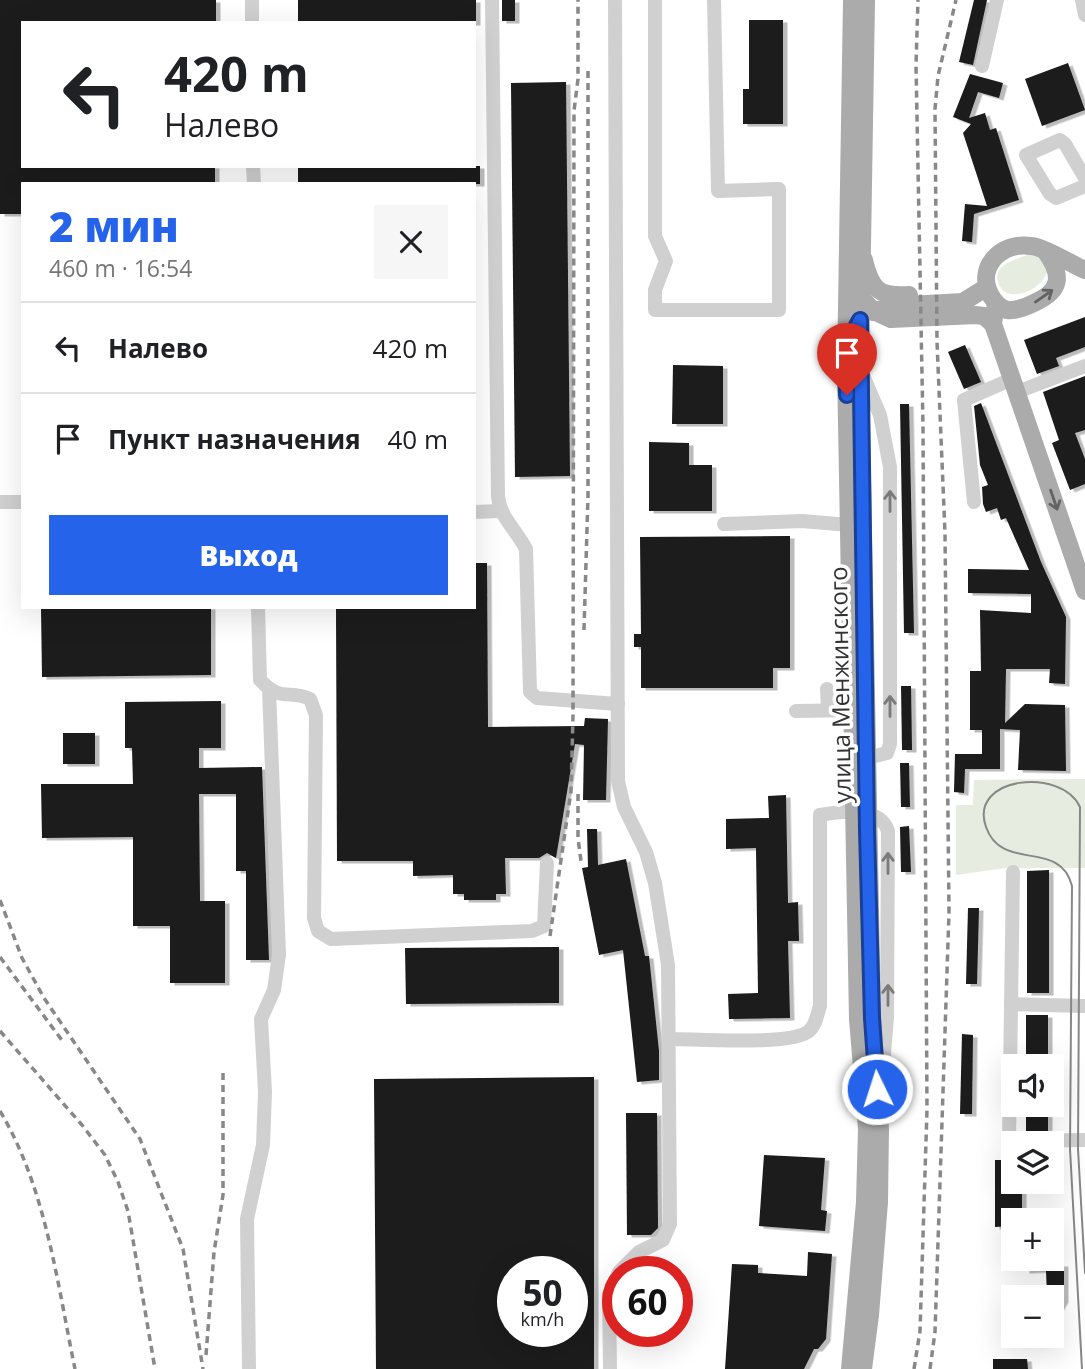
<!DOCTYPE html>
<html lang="ru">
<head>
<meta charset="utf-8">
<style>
	body { margin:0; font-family:"Open Sans",sans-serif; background:#f6f6f6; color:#202124; height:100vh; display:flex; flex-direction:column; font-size:26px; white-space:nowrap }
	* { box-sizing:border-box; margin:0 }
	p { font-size:23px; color:#757577 }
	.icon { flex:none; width:38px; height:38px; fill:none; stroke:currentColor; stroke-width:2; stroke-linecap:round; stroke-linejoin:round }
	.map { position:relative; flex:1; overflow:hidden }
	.panel { position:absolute; left:21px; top:182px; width:455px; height:427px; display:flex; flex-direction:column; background:#fff; border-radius:0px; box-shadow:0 7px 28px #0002 }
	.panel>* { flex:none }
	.guide { position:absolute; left:21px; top:21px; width:455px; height:147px; border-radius:0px; box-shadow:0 7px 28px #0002; background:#fff; color:#202124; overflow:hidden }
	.buttons { position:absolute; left:1001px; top:1054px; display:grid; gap:14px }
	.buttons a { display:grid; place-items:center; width:63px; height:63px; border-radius:0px; background:#fff; box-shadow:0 7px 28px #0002; font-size:35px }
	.speed { position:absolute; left:497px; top:1256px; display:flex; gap:14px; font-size:35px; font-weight:700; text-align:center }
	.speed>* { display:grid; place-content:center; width:91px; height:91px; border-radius:50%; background:#fff; box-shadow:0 7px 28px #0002; line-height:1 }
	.speed small { font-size:18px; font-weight:400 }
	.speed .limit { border:10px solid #d22; background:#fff; color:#111 }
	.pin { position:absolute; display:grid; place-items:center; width:60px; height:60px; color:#fff; margin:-72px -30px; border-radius:50% 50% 50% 0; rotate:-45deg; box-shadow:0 0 7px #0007 }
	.pin .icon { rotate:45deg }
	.me { position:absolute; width:77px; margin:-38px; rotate:356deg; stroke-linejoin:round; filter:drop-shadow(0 0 5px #0008) }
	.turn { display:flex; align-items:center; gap:24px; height:147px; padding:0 28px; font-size:32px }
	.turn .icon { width:91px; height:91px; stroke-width:2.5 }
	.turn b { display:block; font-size:49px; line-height:60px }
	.round { display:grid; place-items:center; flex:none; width:74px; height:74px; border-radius:0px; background:#f6f6f6 }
	.head { display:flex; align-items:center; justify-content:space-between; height:119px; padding:0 28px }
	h1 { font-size:42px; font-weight:800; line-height:52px; color:#2563eb }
	.primary-button { display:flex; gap:14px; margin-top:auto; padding:14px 28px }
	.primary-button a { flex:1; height:80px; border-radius:0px; background:#2563eb; color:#fff; font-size:28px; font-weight:800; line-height:80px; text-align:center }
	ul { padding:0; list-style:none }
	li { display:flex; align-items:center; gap:21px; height:91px; padding:0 28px; border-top:2px solid #e0e0e0 }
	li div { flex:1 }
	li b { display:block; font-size:26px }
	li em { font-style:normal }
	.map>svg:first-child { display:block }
	.green { fill:#e6ecdf }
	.building { fill:#1a1a1a; fill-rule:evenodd; filter:url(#shadow) }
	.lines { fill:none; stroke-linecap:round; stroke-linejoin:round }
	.minor { stroke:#d0d0d0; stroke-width:14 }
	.major { stroke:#ababab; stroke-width:18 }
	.tram { stroke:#888; stroke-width:2 }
	.rail { stroke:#888; stroke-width:3.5; stroke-dasharray:7 5; stroke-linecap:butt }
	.oneway { stroke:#636363 }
	.oneway2 { stroke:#7a7a7a }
	.route-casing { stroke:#184099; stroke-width:18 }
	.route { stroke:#2563eb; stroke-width:12 }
	.labels { text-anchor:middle; stroke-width:7; stroke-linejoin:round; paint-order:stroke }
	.street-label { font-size:24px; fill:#333; stroke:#fff }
</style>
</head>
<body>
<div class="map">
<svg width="1085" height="1369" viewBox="0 0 1085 1369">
	<defs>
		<filter id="shadow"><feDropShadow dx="4.5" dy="2.5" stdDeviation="0" flood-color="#0004"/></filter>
	</defs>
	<rect width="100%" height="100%" fill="#fff"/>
	<g class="green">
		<path d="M1030,254C1067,263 1036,297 1011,294C1005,293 1001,290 999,284C990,265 1017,259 1030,254Z"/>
		<polygon points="1085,779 1085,868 1005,868 956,875 956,805 973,805 974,780"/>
	</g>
	<g class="building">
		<polygon points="0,0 216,0 216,23 23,23 23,166 215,166 215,184 23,184 23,214 0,214"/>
		<rect x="298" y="0" width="178" height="23"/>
		<rect x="502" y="0" width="13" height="21"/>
		<polygon points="974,0 987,0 973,65 959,62"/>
		<polygon points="749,20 783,20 783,124 743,124 743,89 749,89"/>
		<polygon points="1068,63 1085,110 1042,126 1025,79"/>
		<polygon points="970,74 1003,83 999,98 978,92 969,118 985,113 990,130 996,128 1019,200 974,214 972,242 962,241 965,204 987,206 963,133 971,124 953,117"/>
		<polygon points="566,82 570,476 515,477 511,83"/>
		<rect x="298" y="166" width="182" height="18"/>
		<polygon points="1085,317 1085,347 1056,358 1059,366 1037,374 1024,340"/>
		<polygon points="965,345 981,382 964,389 948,352"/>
		<polygon points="673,365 723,366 723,424 672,424"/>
		<polygon points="1085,376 1085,430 1075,433 1085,459 1085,484 1070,490 1052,443 1059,440 1043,392"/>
		<polygon points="981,403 1041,562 1066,617 1065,684 1049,683 1050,669 1006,669 1005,723 1025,704 1065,705 1066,771 1018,770 1020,730 1000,729 1000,769 965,769 964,793 954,792 955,754 982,754 982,730 970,730 970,671 981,671 980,610 1031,613 1031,594 968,593 968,569 1029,570 1006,518 1001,520 997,508 986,512 983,504 982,487 988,485 980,465 974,406"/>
		<polygon points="900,404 909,404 914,633 904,633"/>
		<polygon points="649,442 689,443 689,465 712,465 712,511 649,511"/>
		<polygon points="790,536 790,668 773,668 773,688 641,688 641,647 634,647 634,634 641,634 640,537"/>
		<polygon points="474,563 487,563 488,727 584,726 585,718 608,719 606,800 583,800 584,745 575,744 556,858 547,853 539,858 505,858 506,894 496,894 496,900 464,900 464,894 453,894 453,875 413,876 413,861 337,861 336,607 474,607"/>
		<polygon points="41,607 211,607 211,675 42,677"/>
		<polygon points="901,686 911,686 912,750 902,750"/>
		<polygon points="221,701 221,748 199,748 199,768 262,767 269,960 246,960 246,871 236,871 236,794 199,794 200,901 225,901 225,983 170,983 170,926 133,926 133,837 42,838 41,784 133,784 132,748 125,748 125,702"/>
		<rect x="63" y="733" width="32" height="31"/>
		<polygon points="900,763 909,763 910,807 901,807"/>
		<polygon points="786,795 788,903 798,902 799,941 788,941 790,1018 729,1019 728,994 758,993 756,848 726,849 726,819 769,818 768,796"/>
		<polygon points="909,826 911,872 901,872 900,827"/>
		<polygon points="587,829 597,829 598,865 626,859 645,956 649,956 659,1051 659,1080 637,1082 623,950 599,955 582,868 588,867"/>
		<polygon points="1049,870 1049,993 1027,993 1027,871"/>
		<polygon points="968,908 979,908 977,984 966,984"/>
		<polygon points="559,947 559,1003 406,1004 405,948"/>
		<rect x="1026" y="1015" width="22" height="51"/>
		<polygon points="962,1034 973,1035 972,1114 960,1114"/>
		<path d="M594,1077V1369H376L374,1079ZM513,1272H572V1332H513Z"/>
		<rect x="1026" y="1104" width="22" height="27"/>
		<polygon points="626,1113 657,1113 658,1228 651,1235 627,1235"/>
		<polygon points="764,1155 825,1158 821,1210 827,1211 825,1231 759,1226"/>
		<polygon points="995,1160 1013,1160 1013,1181 1022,1181 1022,1220 1013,1220 1013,1226 995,1227"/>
		<polygon points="808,1252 832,1254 826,1339 818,1349 814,1349 804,1369 725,1369 732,1264 758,1265 758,1273 807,1276"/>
		<polygon points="1025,1258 1047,1258 1047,1264 1064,1264 1064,1300 1052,1321 1052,1297 1047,1297 1046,1270 1025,1271"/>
		<polygon points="993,1359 1027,1359 1028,1369 993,1369"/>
	</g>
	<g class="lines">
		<g class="minor">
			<path d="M492,0L498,496C500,518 516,529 526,549L530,692L537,698L618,704"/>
			<polyline points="615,0 618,781 624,807 646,852 655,883 668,965 670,1224 663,1240 639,1252 619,1272"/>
			<polyline points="655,0 655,236 666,261 655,290 655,310 779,310 779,189 718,191 714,0"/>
			<polyline points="1082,0 1085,15"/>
			<polyline points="252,23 252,0"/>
			<polyline points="982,66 997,0"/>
			<polyline points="253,166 254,184"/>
			<polyline points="1085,178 1065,144 1060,140 1026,155 1050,194 1056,198 1085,186"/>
			<polyline points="862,373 880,415 890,467 890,744 887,753 867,758"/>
			<polyline points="1017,392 1085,366"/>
			<polyline points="0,502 23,502"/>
			<polyline points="974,502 964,400 1012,379"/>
			<polyline points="474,512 500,511"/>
			<polyline points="724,524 802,521 849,525"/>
			<path d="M258,607L260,680C282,703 289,689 310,699L316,715L314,918L318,931L331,939L532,931L544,926L547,863"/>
			<polyline points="827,689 828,709"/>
			<polyline points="796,711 861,710"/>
			<polyline points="1013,872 1009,1141 1085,1140"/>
			<polyline points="1011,1004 1085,1006"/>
			<path d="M669,1039C696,1039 792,1046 809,1031C816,1025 817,1015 820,1006V815C842,811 880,806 888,831L887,1017L882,1078"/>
			<polyline points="249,1369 247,1219 263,1145 265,1092 261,1019 274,990 279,955 269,689"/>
			<polyline points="610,1369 609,1295 618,1274"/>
		</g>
		<g class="major">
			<path d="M1046,252C1063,276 1061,291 1034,303C1026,307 1016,311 1007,310C1000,308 995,303 991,296C975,268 1001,241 1031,246C1044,247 1071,264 1085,270"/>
			<path d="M864,260C871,290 879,297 909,295"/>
			<polyline points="857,294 874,311 891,319 975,315 984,316 993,324"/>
			<polyline points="996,304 993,324 1085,591"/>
			<polyline points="873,312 891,306 963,302 987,287"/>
			<polyline points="850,1369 865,1202 867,1129 858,1019 846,369 852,0"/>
			<polyline points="863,1369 870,1315 879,1202 880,1129 872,1018 860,369 866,0"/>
		</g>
		<path class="tram" d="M1082,1369L1070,1149L1072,886C1060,838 1002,873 986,827C968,776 1062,767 1080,807L1078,1149L1085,1273"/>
		<g class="rail">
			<polyline points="584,630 588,496 588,66"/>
			<polyline points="578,794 578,838 581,861"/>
			<polyline points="0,900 22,958 44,998 140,1139 183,1249 203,1369"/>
			<polyline points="550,936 571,791 573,716 574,111 578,79 578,0"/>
			<polyline points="0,957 64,1043"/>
			<polyline points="0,1031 82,1125 105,1155 118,1182 128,1211 155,1369"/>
			<path d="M0,1111C46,1188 57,1282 75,1369"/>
			<polyline points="206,1355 214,1252 223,1195 223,1073"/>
			<polyline points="914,1369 920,1331 927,1110 923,426 916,65 918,0"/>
			<polyline points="930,1369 935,1332 949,912 945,533 937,342 935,109 938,76 956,0"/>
		</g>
	</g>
	<defs><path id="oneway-shaft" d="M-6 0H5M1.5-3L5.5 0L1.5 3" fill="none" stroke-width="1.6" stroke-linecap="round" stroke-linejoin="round" transform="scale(1.75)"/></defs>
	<g class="oneway">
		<use href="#oneway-shaft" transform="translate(1044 296) rotate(-35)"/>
		<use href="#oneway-shaft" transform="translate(1054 500) rotate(71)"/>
	</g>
	<g class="oneway2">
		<use href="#oneway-shaft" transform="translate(890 501) rotate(-90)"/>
		<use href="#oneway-shaft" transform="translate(890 706) rotate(-90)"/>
		<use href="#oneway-shaft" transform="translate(888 863) rotate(-90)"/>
		<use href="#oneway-shaft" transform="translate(888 995) rotate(-90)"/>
	</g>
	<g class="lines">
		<defs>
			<polyline id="route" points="847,395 846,346 860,320 867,830 872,1018 877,1089"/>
		</defs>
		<use href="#route" class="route-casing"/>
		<use href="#route" class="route"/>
	</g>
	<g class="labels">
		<g class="street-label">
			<text transform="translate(841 685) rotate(-91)" y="8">улица Менжинского</text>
		</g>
	</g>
</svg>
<div class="buttons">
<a><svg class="icon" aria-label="sound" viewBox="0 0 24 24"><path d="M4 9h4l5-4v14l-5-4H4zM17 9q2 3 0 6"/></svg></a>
<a><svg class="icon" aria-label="layers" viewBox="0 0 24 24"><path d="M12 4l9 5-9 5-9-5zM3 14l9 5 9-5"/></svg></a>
<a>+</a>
<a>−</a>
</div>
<div class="speed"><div>50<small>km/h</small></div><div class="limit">60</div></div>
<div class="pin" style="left:847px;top:395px;background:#d93025"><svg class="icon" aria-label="arrive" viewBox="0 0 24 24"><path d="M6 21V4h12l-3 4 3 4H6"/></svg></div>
<svg class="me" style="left:877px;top:1089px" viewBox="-20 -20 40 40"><circle r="17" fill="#2563eb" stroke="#fff" stroke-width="3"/><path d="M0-11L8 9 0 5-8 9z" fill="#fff"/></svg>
<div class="guide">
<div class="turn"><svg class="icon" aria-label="left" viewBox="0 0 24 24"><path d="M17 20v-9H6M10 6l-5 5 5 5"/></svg><div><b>420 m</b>Налево</div></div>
</div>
<section class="panel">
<div class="head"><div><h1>2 мин</h1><p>460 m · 16:54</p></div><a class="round"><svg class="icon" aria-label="close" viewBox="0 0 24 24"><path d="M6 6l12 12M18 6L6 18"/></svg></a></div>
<ul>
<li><svg class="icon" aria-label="left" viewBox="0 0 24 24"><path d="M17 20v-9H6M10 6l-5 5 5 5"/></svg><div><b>Налево</b></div><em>420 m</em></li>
<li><svg class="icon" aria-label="arrive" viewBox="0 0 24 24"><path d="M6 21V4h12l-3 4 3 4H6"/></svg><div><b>Пункт назначения</b></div><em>40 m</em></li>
</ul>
<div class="primary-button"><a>Выход</a></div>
</section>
</div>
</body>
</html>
